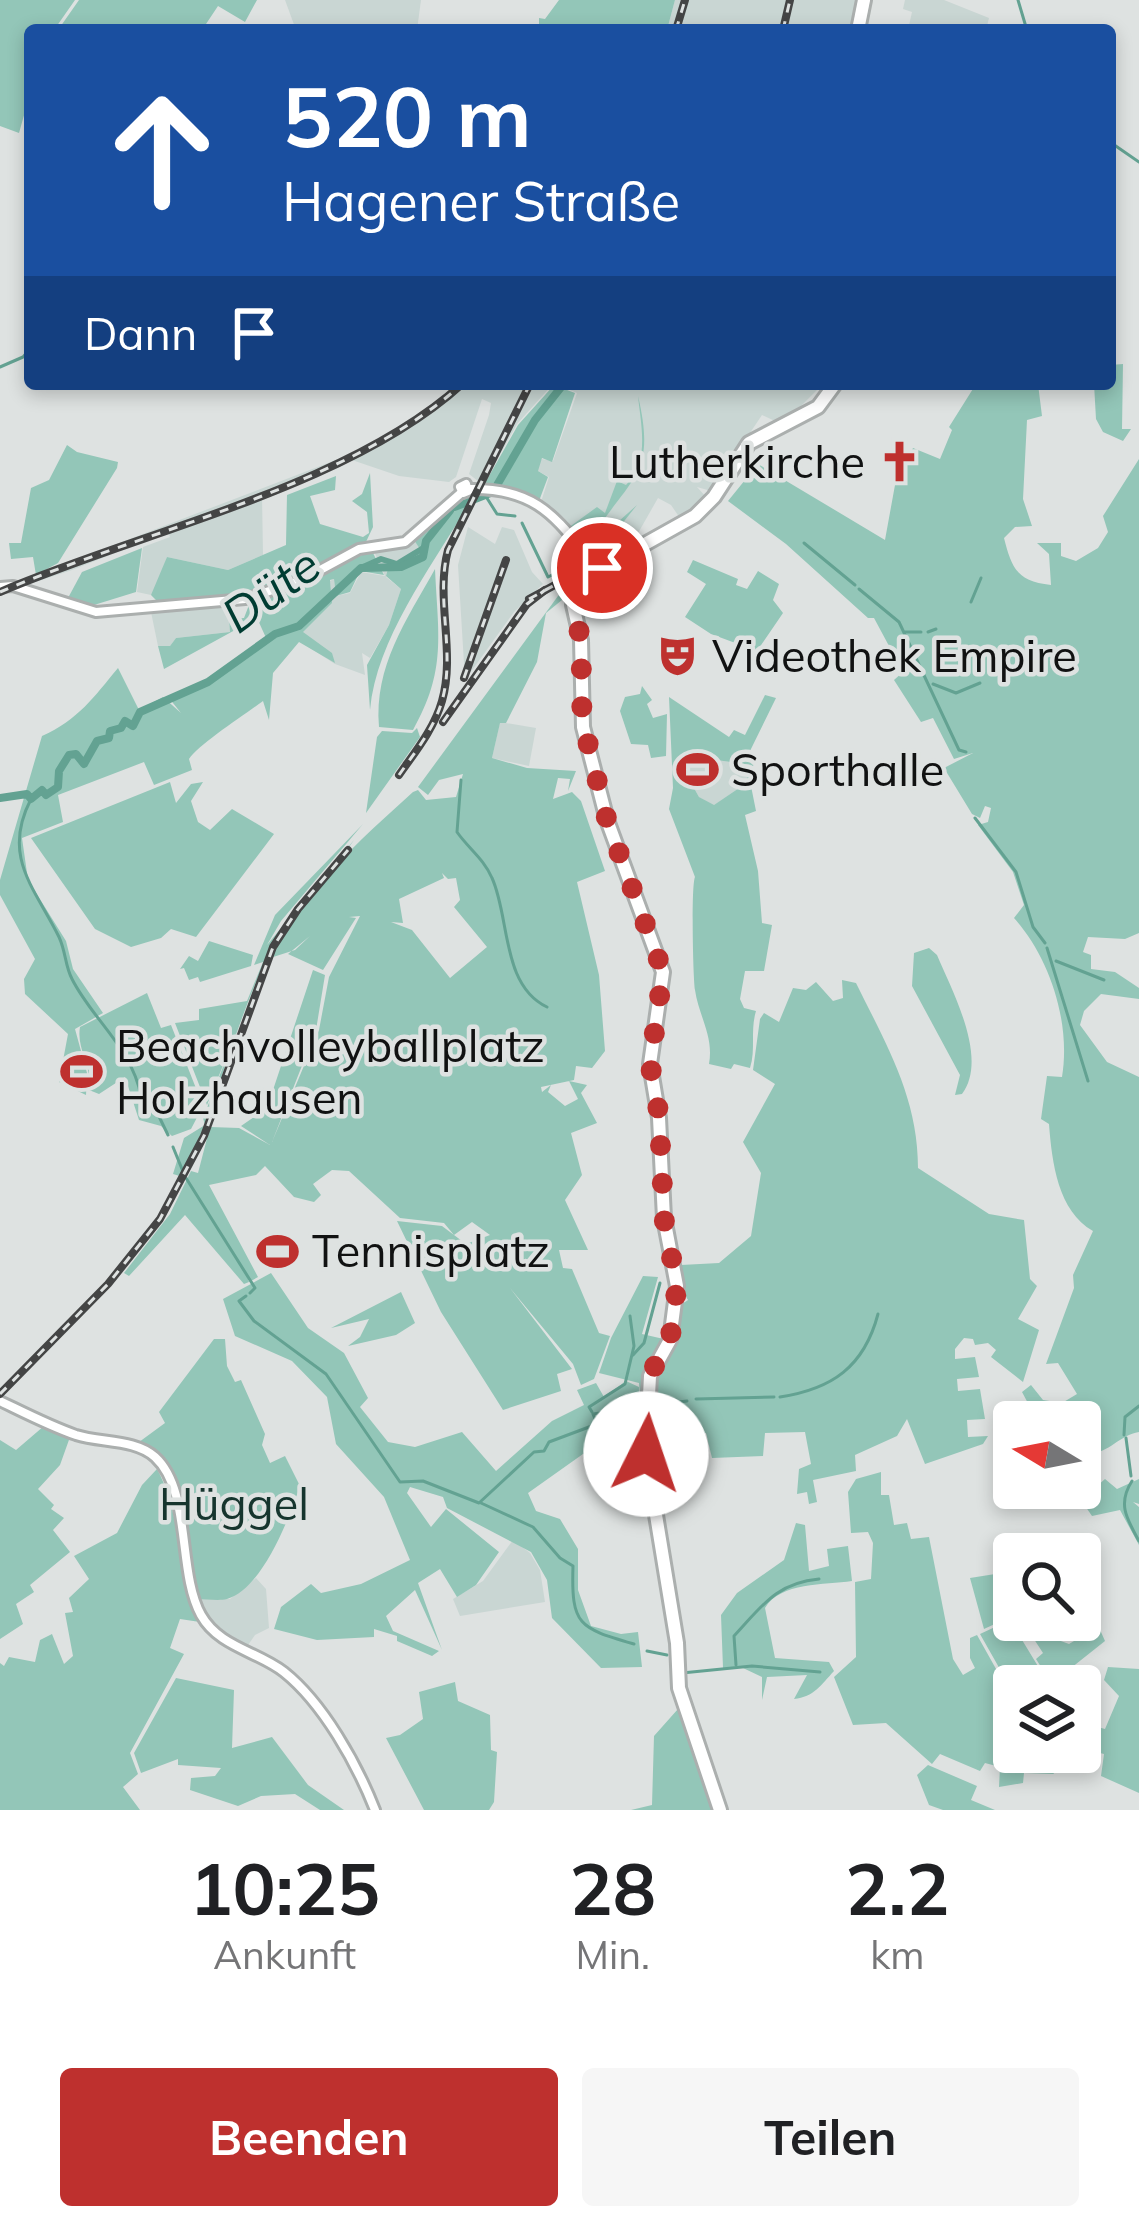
<!DOCTYPE html>
<html lang="de">
<head>
<meta charset="utf-8">
<style>
	body { margin:0; font-family:Mulish,sans-serif; background:#f6f6f6; color:#202124; height:100vh; display:flex; flex-direction:column; font-size:45px; white-space:nowrap }
	* { box-sizing:border-box; margin:0 }
	p { font-size:39px; color:#757577 }
	.icon { flex:none; width:66px; height:66px; fill:none; stroke:currentColor; stroke-width:2; stroke-linecap:round; stroke-linejoin:round }
	.map { position:relative; height:1810px; overflow:hidden }
	.panel { display:flex; flex-direction:column; background:#fff; flex:1 }
	.panel>* { flex:none }
	.guide { position:absolute; left:24px; top:24px; width:1092px; height:366px; border-radius:12px; box-shadow:0 6px 18px #0003; background:#1a4fa0; color:#fff; overflow:hidden }
	.needle { width:78px; rotate:280deg }
	.tools { position:absolute; left:993px; top:1401px; display:grid; gap:24px }
	.tools a { display:grid; place-items:center; width:108px; height:108px; border-radius:12px; background:#fff; box-shadow:0 6px 18px #0003; font-size:60px }
	.pin { position:absolute; display:grid; place-items:center; width:102px; height:102px; color:#fff; margin:-51px; border:6px solid #fff; border-radius:50%; box-shadow:0 3px 12px #0007 }
	.me { position:absolute; width:132px; margin:-66px; rotate:4deg; stroke-linejoin:round; filter:drop-shadow(0 0 9px #0008) }
	.turn { display:flex; align-items:center; gap:42px; height:252px; padding:0 60px; font-size:54px }
	.turn .icon { width:156px; height:156px; stroke-width:2.5 }
	.turn b { display:block; font-size:84px; line-height:102px }
	.then { display:flex; align-items:center; height:114px; padding:0 60px; background:#0003; gap:24px; font-size:45px }
	.eta { display:flex; justify-content:space-evenly; align-items:center; height:204px; text-align:center }
	.eta b { font-size:72px; font-weight:700; line-height:84px }
	.action { display:flex; gap:24px; margin-top:auto; padding:24px 60px }
	.action a { flex:1; height:138px; border-radius:12px; background:#be302e; color:#fff; font-size:48px; font-weight:700; line-height:138px; text-align:center }
	.action a+a { background:#f6f6f6; color:#202124 }
	.map>svg:first-child { display:block }
	.built { fill:#c9d6d3 }
	.green { fill:#93c6b8; fill-rule:evenodd }
	.lines { fill:none; stroke-linecap:round; stroke-linejoin:round }
	.stream { stroke:#63a292; stroke-width:3 }
	.canal { stroke:#63a292; stroke-width:6 }
	.river { stroke:#63a292; stroke-width:8 }
	.minor-casing { stroke:#abafae; stroke-width:14 }
	.major-casing { stroke:#abafae; stroke-width:18 }
	.minor { stroke:#fff; stroke-width:8 }
	.major { stroke:#fff; stroke-width:12 }
	.rail-casing { stroke:#444545; stroke-width:8 }
	.rail { stroke:#dee2e1; stroke-width:3; stroke-dasharray:9; stroke-linecap:butt }
	.major-bridge-casing { stroke:#abafae; stroke-width:18; stroke-linecap:butt }
	.major-bridge { stroke:#fff; stroke-width:12 }
	.route { stroke:#be302e; stroke-width:21; stroke-dasharray:0 37.8 }
	.labels { text-anchor:middle; stroke-width:9; stroke-linejoin:round; paint-order:stroke }
	.poi-label { font-size:45px; fill:#111212; stroke:#dee2e1; text-anchor:start }
	.park-label { font-size:45px; fill:#16352e; stroke:#dee2e1 }
	.water-label { font-size:48px; font-style:italic; fill:#003c32; stroke:#dee2e1 }
</style>
</head>
<body>
<div class="map">
<svg width="1139" height="1810" viewBox="0 0 1139 1810">
	<rect width="100%" height="100%" fill="#dee2e1"/>
	<g class="built">
		<polygon points="285,0 421,0 417,30 296,30"/>
		<polygon points="675,0 858,0 851,30 667,30"/>
		<polygon points="905,0 944,0 989,18 987,26 908,30 912,12 903,9"/>
		<polygon points="460,384 553,384 517,424 483,485 469,474 489,415 491,403 482,399 456,477 449,482 399,476 349,459 417,417"/>
		<polygon points="556,384 823,384 796,411 775,421 762,415 711,491 697,487 707,498 682,521 671,505 658,498 629,549 602,563 564,518 540,505 549,477 538,471 538,465 542,459 553,461 577,393"/>
		<polygon points="341,458 344,463 262,496 263,555 228,570 167,557 157,589 151,595 137,592 143,547 170,537 168,532 72,570 29,584 18,582"/>
		<polygon points="468,527 495,544 502,527 514,530 532,572 543,584 514,612 465,680 458,565"/>
		<polygon points="414,540 420,548 401,560 389,561 386,577 401,589 389,625 370,658 362,653 365,675 335,664 296,639 332,597 330,581 334,579 336,596 350,593 361,572 385,576 373,549"/>
		<polygon points="228,604 230,632 176,638 170,646 158,646 151,612"/>
		<polygon points="500,722 536,728 529,766 492,758"/>
		<polygon points="709,759 752,765 745,784 713,806 699,797 681,766"/>
		<polygon points="513,1540 530,1553 540,1570 545,1602 460,1616 453,1599 483,1581"/>
		<polygon points="256,1578 266,1589 269,1628 255,1635 246,1648 219,1633 197,1599 230,1599"/>
	</g>
	<g class="green">
		<polygon points="0,0 75,0 54,30 30,30 30,94 19,133 0,126"/>
		<polygon points="79,0 257,0 245,22 218,6 202,30 58,30"/>
		<polygon points="559,0 675,0 667,30 610,30 611,24 603,24 596,30 539,30 539,18 545,19"/>
		<polygon points="1123,364 1122,429 1131,429 1123,441 1103,432 1096,419 1094,384 1110,384 1110,365"/>
		<path d="M976,384H1038L1042,416L1027,420L1023,499L1032,526L1015,527L1004,538C1012,569 1017,581 1051,585L1049,554L1037,543H1061V556L1076,561L1098,548L1108,532L1103,516L1139,459V933L1125,939L1088,937L1083,952L1091,955V969L1115,972L1139,988V999L1101,994L1084,1011L1080,1025L1107,1062L1139,1077V1432C1117,1435 1105,1460 1080,1452V1422H1038L1022,1392L1031,1385L1043,1400L1062,1403L1077,1394L1058,1363L1046,1364L1074,1288L1073,1275L1093,1231C1058,1211 1052,1163 1049,1124L1041,1119L1047,1076L1062,1077C1071,1023 1050,958 1014,918L1024,905L1013,872L978,825L988,822L991,808L985,806L980,818L972,814L944,768L973,753L954,759L933,718L921,722L894,680L903,672L874,618H868L786,544L728,501L758,464L885,540L895,485L913,448L940,459L952,430L949,427Z"/>
		<polygon points="554,385 575,393 552,462 542,458 538,471 548,477 539,501 518,489 484,485 518,425"/>
		<path d="M638,396C656,472 633,476 595,532L609,530L637,505L593,560L568,528L597,507L605,513L617,481L626,485C650,462 641,426 638,396Z"/>
		<polygon points="67,445 77,452 118,462 117,468 58,563 36,575 33,557 11,559 9,543 21,543 31,488 49,480"/>
		<polygon points="370,473 373,527 365,544 274,588 160,604 151,595 167,557 228,570 286,545 287,495 336,476 335,490 310,496 320,524 363,537 369,533 367,512 352,501 362,494"/>
		<path d="M471,500C434,564 377,636 370,710L367,665L389,625L401,589L386,576L390,561H401L420,549L414,540Z"/>
		<polygon points="142,548 136,592 94,605 68,598 82,572"/>
		<path d="M372,551L384,575L360,571L350,592L336,596L334,579L330,580L332,603L303,632L332,653L335,663L299,642L273,673L269,720L263,701C244,715 198,745 189,759L192,770L154,785L144,762L58,795L63,822L22,838L28,880L66,941L73,969L103,1013L75,1029L87,1073L86,1095L59,1082L68,1034L25,994L24,979L35,959L0,895V880L42,736C78,720 94,697 118,668L139,710L163,697L181,713L169,698L209,682L267,640L257,618L164,669L158,646H170L176,638L230,632L229,619L244,618L249,605L228,604L246,601Z"/>
		<polygon points="693,560 738,579 736,585 747,589 758,571 779,584 773,600 783,613 757,651 711,634 685,617 706,584 687,572"/>
		<path d="M435,569C438,635 447,670 413,730L379,727C374,666 406,621 435,569Z"/>
		<path d="M588,570L573,591L546,613L537,662L506,723H500L492,758L527,768L576,771L568,791L570,779L558,778L553,799L572,792L581,801L605,871L577,882L599,975L605,1051L592,1068L576,1066L574,1080L541,1087L542,1092L551,1085L548,1092L565,1106L578,1099L569,1081L587,1085L581,1093L597,1123L571,1133L582,1175L565,1200L588,1250H559L563,1268L572,1269L599,1333L610,1336L594,1379L581,1385L573,1364L510,1288L572,1369L557,1374L561,1391L503,1410L441,1312L397,1221L442,1226L466,1244L490,1235L472,1222L454,1235L444,1223L400,1218L349,1171L332,1170L313,1184L321,1195L314,1202L294,1197L265,1166L256,1175L209,1185L258,1277L251,1281L246,1274L249,1282L244,1284L185,1215L129,1276L124,1273L170,1214L191,1171L198,1173L210,1127L239,1128L270,1145L241,1126L254,1117L252,1100L271,1096L313,970L325,975L316,1030L272,1142L319,1030L329,977L360,916L349,917L356,918L323,970L288,954L310,936L295,950L270,958C303,890 359,841 413,792L418,790L426,800L456,797L463,774L439,780L428,795L418,787L558,596ZM442,873L448,879L456,878L460,900L454,907L487,947L450,978L412,930L391,922L403,923L399,899L444,878Z"/>
		<polygon points="642,686 652,700 647,704 653,718 667,714 666,756 651,758 648,745 631,744 620,711 625,697 640,694"/>
		<path d="M765,695L776,698L749,753L754,758L751,786L756,811L745,815L758,871L762,923L772,925L764,971H745L740,999L744,1008L756,1011C750,1031 756,1049 750,1068L734,1064L731,1069L709,1064C714,1036 699,1017 695,990C693,976 691,885 695,877L669,809L673,788L669,697L729,737L734,730L745,735ZM709,759L752,765L745,784L714,805L699,797L682,767Z"/>
		<polygon points="417,728 420,737 366,813 377,737 382,731 412,733"/>
		<polygon points="170,782 176,803 191,784 203,782 191,801 198,822 210,830 232,809 274,834 196,937 171,929 161,938 131,947 95,929 31,838"/>
		<path d="M363,824L281,921L267,945L354,840C328,878 291,908 270,951C235,1022 217,1104 183,1177L173,1174L184,1138L205,1125L203,1118L239,1026L207,1105L175,1023L199,1020V1009L247,1001L263,962L254,965L275,915Z"/>
		<polygon points="209,941 253,955 251,966 200,982 198,977 189,980 184,968 180,969 189,956 198,961"/>
		<path d="M929,948L937,955C952,991 989,1058 962,1094L955,1095L960,1075L912,986L914,953Z"/>
		<path d="M842,980L856,983C886,1044 918,1097 918,1168L989,1214L1024,1220L1030,1279L1037,1286L1018,1319L1039,1330L1023,1382L991,1357L996,1350L988,1343L975,1345L973,1339L964,1338L955,1349V1359L975,1357L979,1377L957,1379L958,1391L980,1389L985,1419L967,1420L968,1437L988,1436L983,1444L925,1464L907,1419L897,1436L855,1455L856,1471L813,1480L817,1502L809,1504L807,1492L797,1494L799,1469L811,1464L805,1432L765,1433L763,1456L712,1458L706,1433L683,1437L679,1405L661,1407L649,1426L652,1380L679,1306L688,1300L682,1290L681,1265L719,1263L751,1236L761,1173L743,1142L775,1084L753,1070L760,1019L764,1013L779,1022L793,988L806,990L816,982L833,1001L843,998Z"/>
		<path d="M147,993L161,1028L171,1025L203,1106L191,1129L172,1136L161,1126L139,1120L125,1077L99,1094L89,1090C93,1067 76,1049 80,1027Z"/>
		<polygon points="271,1273 308,1328 344,1353 368,1398 360,1407 388,1442 415,1447 462,1432 496,1471 552,1421 584,1405 577,1390 596,1383 604,1397 626,1381 639,1387 638,1427 617,1428 608,1436 613,1443 583,1454 528,1493 536,1511 560,1519 578,1549 578,1590 591,1626 621,1634 638,1632 642,1667 601,1668 552,1618 547,1580 531,1552 447,1508 443,1497 410,1487 407,1493 431,1527 446,1509 499,1552 476,1585 457,1597 440,1569 418,1583 442,1650 415,1590 386,1616 393,1631 439,1651 432,1656 397,1641 397,1636 374,1629 374,1637 317,1640 274,1629 281,1607 311,1584 321,1593 361,1584 410,1560 384,1497 336,1444 327,1397 292,1361 235,1336 223,1299"/>
		<polygon points="643,1276 658,1277 642,1334 668,1340 652,1366 643,1428 639,1383 599,1373 611,1338"/>
		<polygon points="401,1292 415,1323 396,1335 348,1346 360,1337 369,1319 331,1328"/>
		<path d="M214,1339H225L227,1366L235,1382L241,1380L265,1434L262,1445L270,1463L285,1456L300,1486C289,1519 262,1589 227,1599C219,1601 206,1599 197,1599L166,1467L135,1445L165,1423L159,1412Z"/>
		<polygon points="44,1426 70,1437 60,1465 38,1489 54,1505 51,1509 64,1518 53,1530 70,1552 30,1585 34,1592 16,1604 23,1624 0,1639 0,1440 16,1450"/>
		<path d="M157,1469C183,1516 176,1574 200,1622L180,1619L170,1648L184,1654L130,1753L138,1774L123,1787L140,1810H0V1663L4,1666L9,1657L35,1662L40,1640L52,1634L64,1664L73,1656L65,1613L73,1612L69,1598L89,1579L74,1556L117,1533L142,1485Z"/>
		<polygon points="881,1472 881,1495 889,1495 894,1525 907,1523 911,1539 929,1537 953,1659 963,1675 975,1668 970,1658 970,1638 977,1635 1014,1701 1010,1713 1014,1752 1041,1752 1054,1774 1024,1773 1023,1783 999,1787 1000,1767 985,1763 980,1771 940,1754 932,1764 886,1723 853,1725 834,1677 856,1657 855,1582 871,1579 873,1543 868,1532 851,1533 848,1492 856,1479"/>
		<polygon points="1105,1479 1117,1489 1139,1479 1139,1504 1133,1502 1139,1507 1139,1545 1120,1510 1092,1516 1081,1500"/>
		<path d="M796,1523L805,1525L809,1571L829,1566L827,1549L848,1546L852,1581C825,1585 780,1582 765,1608L775,1658L829,1662L834,1671C821,1685 814,1697 794,1699L807,1675L767,1677L762,1700V1677L743,1668H723L721,1615L737,1593L784,1560Z"/>
		<polygon points="1014,1571 1014,1589 1004,1591 1010,1617 984,1629 970,1578"/>
		<polygon points="1014,1617 1054,1620 1049,1625 1058,1640 1069,1644 1079,1638 1086,1621 1097,1623 1105,1641 1071,1668 1075,1675 1053,1686 1036,1659 1043,1653 1030,1633 1023,1637"/>
		<polygon points="1010,1620 1050,1686 1014,1686 1014,1694 980,1634"/>
		<polygon points="1108,1667 1139,1669 1139,1793 1101,1776 1104,1754 1080,1748 1080,1722 1105,1729 1119,1696 1104,1680"/>
		<polygon points="176,1678 234,1690 232,1748 272,1737 308,1785 344,1810 320,1810 295,1794 261,1796 238,1806 190,1790 191,1778 215,1776 221,1768 178,1765 178,1759 141,1773 134,1753"/>
		<polygon points="455,1682 458,1701 490,1715 491,1750 497,1752 494,1802 489,1810 424,1810 386,1738 400,1735 423,1719 419,1692"/>
		<polygon points="678,1709 686,1716 717,1810 631,1810 652,1805 654,1736"/>
		<polygon points="928,1765 977,1786 971,1800 995,1810 943,1810 929,1805 917,1775"/>
	</g>
	<g class="lines">
		<g class="stream">
			<polyline points="1018,0 1026,27"/>
			<polyline points="1110,142 1139,162"/>
			<polyline points="0,367 23,357 30,349"/>
			<polyline points="485,495 497,514 515,516"/>
			<polyline points="522,523 548,577 576,563 580,566"/>
			<polyline points="804,543 855,585"/>
			<polyline points="859,589 899,622 959,750 966,752"/>
			<polyline points="971,602 981,578"/>
			<polyline points="905,632 921,632"/>
			<polyline points="928,632 936,629"/>
			<polyline points="904,672 898,653 905,642"/>
			<polyline points="933,684 956,693 980,683"/>
			<path d="M461,780L457,832C468,848 484,859 492,878C510,917 501,985 547,1007"/>
			<path d="M31,799C1,857 35,888 59,937C66,952 65,966 72,979C92,1019 132,1048 141,1096L152,1102L168,1135"/>
			<polyline points="975,818 1016,872 1033,927 1045,943"/>
			<polyline points="1047,948 1088,1081"/>
			<polyline points="1056,961 1104,980"/>
			<polyline points="173,1147 184,1174"/>
			<polyline points="186,1178 255,1288 250,1293"/>
			<polyline points="246,1296 239,1301 254,1321 326,1374 400,1482 423,1481 479,1503 534,1452 544,1451 549,1442 597,1424 593,1414 641,1407"/>
			<polyline points="633,1355 644,1343 660,1283"/>
			<path d="M780,1397C832,1389 864,1367 878,1314"/>
			<polyline points="696,1399 774,1397"/>
			<polyline points="654,1405 687,1401"/>
			<polyline points="592,1412 589,1407 625,1384 634,1346 630,1316"/>
			<polyline points="1124,1435 1125,1417 1139,1406"/>
			<polyline points="1126,1438 1131,1476"/>
			<path d="M1132,1481C1117,1504 1127,1519 1139,1541"/>
			<path d="M481,1503L533,1527L560,1558L573,1566C571,1626 579,1628 634,1644"/>
			<polyline points="647,1651 667,1655"/>
			<path d="M736,1665L734,1636C762,1606 776,1583 819,1579"/>
			<polyline points="682,1673 752,1666 820,1672"/>
		</g>
		<polyline class="canal" points="361,568 381,559 397,564 425,547"/>
		<polyline class="river" points="0,798 27,794 31,799 42,790 46,795 58,787 59,771 69,755 76,754 84,764 97,741 109,738 110,731 121,728 125,721 133,726 140,712 208,682 275,634 299,626 361,568 401,567 423,557 426,541 452,508 493,492 535,420 562,386"/>
		<defs>
			<g id="minor">
				<polygon points="466,484 468,491 463,493 460,487"/>
				<path d="M469,489C554,487 563,537 618,589"/>
				<polyline points="0,587 13,586 96,612 245,599 300,581 359,549 405,542 461,493"/>
				<path d="M0,1401C25,1413 50,1426 76,1435C101,1443 135,1439 155,1457C192,1491 177,1572 201,1615C219,1647 257,1651 284,1672C323,1703 357,1764 375,1810"/>
			</g>
			<g id="major">
				<polyline points="858,30 864,0"/>
				<polyline points="602,568 695,516 714,497 749,443 818,407 835,384"/>
				<polyline points="593,573 580,586 573,605 581,640 583,727 607,820 663,972 650,1064 659,1118 664,1218 677,1286 670,1340 650,1376 646,1454 677,1643 679,1688 720,1810"/>
				<polyline points="618,589 627,574 622,557"/>
			</g>
		</defs>
		<use href="#minor" class="minor-casing"/>
		<use href="#major" class="major-casing"/>
		<use href="#minor" class="minor"/>
		<use href="#major" class="major"/>
		<defs>
			<g id="rail">
				<polyline points="676,30 685,0"/>
				<polyline points="783,30 790,0"/>
				<path d="M0,592C142,531 349,487 462,384"/>
				<polyline points="529,599 577,573"/>
				<polyline points="464,678 506,560"/>
				<polyline points="443,722 527,604 545,590"/>
				<path d="M399,775C415,752 434,729 442,701C456,652 435,599 448,550L530,384"/>
				<polyline points="0,1394 108,1284 160,1219 204,1136 273,947 298,909 348,850"/>
			</g>
		</defs>
		<use href="#rail" class="rail-casing"/>
		<use href="#rail" class="rail"/>
		<defs>
			<polyline id="major-bridge" points="593,573 602,568"/>
		</defs>
		<use href="#major-bridge" class="major-bridge-casing"/>
		<use href="#major-bridge" class="major-bridge"/>
	</g>
	<g class="lines">
		<polyline class="route" points="602,568 583,582 574,598 581,644 582,719 607,820 663,972 650,1064 659,1114 664,1219 677,1286 670,1340 650,1374 646,1454"/>
	</g>
	<defs>
		<symbol id="church-bare" viewBox="-9 -9 18 18"><path d="M-1.2-6h2.4v3.5h3.3v2.4h-3.3V6h-2.4V-.1h-3.3v-2.4h3.3Z" fill="#be302e" stroke="#dee2e1" stroke-width="2.5" paint-order="stroke"/></symbol>
		<symbol id="theatre-bare" viewBox="-9 -9 18 18"><path d="M-5-5.5Q0-4 5-5.5V0Q5 5 0 6Q-5 5-5 0ZM-3.3-2.5H-1v1.5H-3.3ZM1-2.5H3.3v1.5H1ZM-2.8 1Q0 5.5 2.8 1Z" fill="#be302e" stroke="#dee2e1" stroke-width="2.5" paint-order="stroke"/></symbol>
		<symbol id="stadium-bare" viewBox="-9 -9 18 18"><path d="M0-5a6.5 5 0 1 0 0 10a6.5 5 0 1 0 0-10ZM-3.5-1.8h7v3.6h-7Z" fill="#be302e" stroke="#dee2e1" stroke-width="2.5" paint-order="stroke"/></symbol>
	</defs>
	<g fill-rule="evenodd">
		<use href="#church-bare" x="870" y="432" width="59" height="59"/>
		<use href="#theatre-bare" x="648" y="626" width="59" height="59"/>
		<use href="#stadium-bare" x="668" y="740" width="59" height="59"/>
		<use href="#stadium-bare" x="52" y="1042" width="59" height="59"/>
		<use href="#stadium-bare" x="248" y="1222" width="59" height="59"/>
	</g>
	<g class="labels">
		<g class="poi-label">
			<text x="865" y="478" text-anchor="end">Lutherkirche</text>
			<text x="712" y="672">Videothek Empire</text>
			<text x="731" y="786">Sporthalle</text>
			<text x="116" y="1062">Beachvolleyballplatz<tspan x="116" dy="52">Holzhausen</tspan></text>
			<text x="312" y="1267">Tennisplatz</text>
		</g>
		<g class="park-label">
			<text x="234" y="1520">Hüggel</text>
		</g>
		<g class="water-label">
			<text transform="translate(271 590) rotate(-36)" y="17">Düte</text>
		</g>
	</g>
</svg>
<div class="tools">
<a><svg class="needle" viewBox="-14 -14 28 28"><path d="M0-13l5 13h-10z" fill="#e53935"/><path d="M0 13l5-13h-10z" fill="#757577"/></svg></a>
<a><svg class="icon" aria-label="search" viewBox="0 0 24 24"><circle cx="10" cy="10" r="6"/><path d="M15 15l6 6"/></svg></a>
<a><svg class="icon" aria-label="layers" viewBox="0 0 24 24"><path d="M12 4l9 5-9 5-9-5zM3 14l9 5 9-5"/></svg></a>
</div>
<div class="pin" style="left:602px;top:568px;background:#d93025"><svg class="icon" aria-label="arrive" viewBox="0 0 24 24"><path d="M6 21V4h12l-3 4 3 4H6"/></svg></div>
<svg class="me" style="left:646px;top:1454px" viewBox="-20 -20 40 40"><circle r="19" fill="#fff"/><path d="M0-13L10 11 0 6-10 11z" fill="#be302e"/></svg>
<div class="guide">
<div class="turn"><svg class="icon" aria-label="ahead" viewBox="0 0 24 24"><path d="M12 20V5M6 11l6-6 6 6"/></svg><div><b>520 m</b>Hagener Straße</div></div>
<div class="then">Dann<svg class="icon" aria-label="arrive" viewBox="0 0 24 24"><path d="M6 21V4h12l-3 4 3 4H6"/></svg></div>
</div>
</div>
<section class="panel">
<div class="eta">
<div><b>10:25</b><p>Ankunft</p></div>
<div><b>28</b><p>Min.</p></div>
<div><b>2.2</b><p>km</p></div>
</div>
<div class="action"><a>Beenden</a><a>Teilen</a></div>
</section>
</body>
</html>
